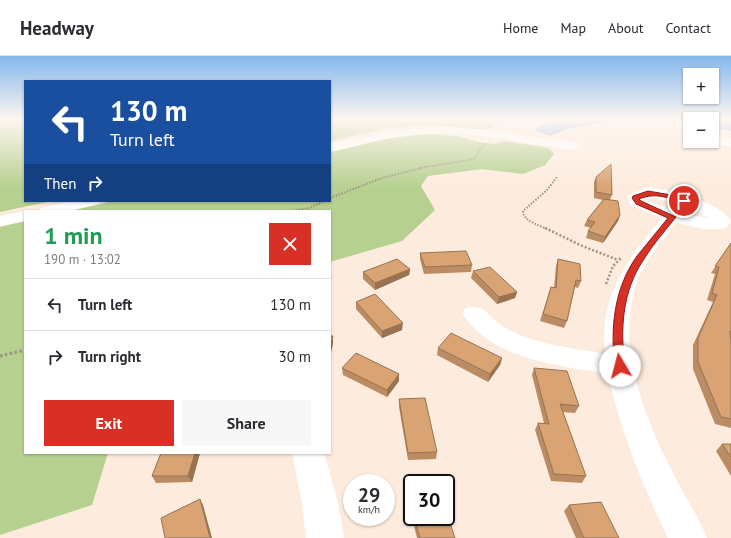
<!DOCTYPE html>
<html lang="en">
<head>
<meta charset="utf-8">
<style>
	body { margin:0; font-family:"PT Sans",sans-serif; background:#f7f7f7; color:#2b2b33; height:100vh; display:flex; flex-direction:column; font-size:15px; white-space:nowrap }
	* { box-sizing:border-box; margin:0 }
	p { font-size:13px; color:#7c7c81 }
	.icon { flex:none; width:22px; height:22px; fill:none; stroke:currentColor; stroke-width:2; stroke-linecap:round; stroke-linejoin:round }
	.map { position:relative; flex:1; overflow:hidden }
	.details { position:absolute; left:24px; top:154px; width:307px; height:244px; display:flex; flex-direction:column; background:#fff; border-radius:0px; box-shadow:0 1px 3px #0004 }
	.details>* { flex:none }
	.guide { position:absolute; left:24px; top:24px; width:307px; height:122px; border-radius:0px; box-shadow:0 1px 3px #0004; background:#1a4fa0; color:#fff; overflow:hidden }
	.tools { position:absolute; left:683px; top:12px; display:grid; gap:8px }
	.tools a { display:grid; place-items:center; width:36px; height:36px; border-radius:0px; background:#fff; box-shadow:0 1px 3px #0004; font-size:20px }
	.speed { position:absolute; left:343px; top:418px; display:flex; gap:8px; font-size:20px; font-weight:700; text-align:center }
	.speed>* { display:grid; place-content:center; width:52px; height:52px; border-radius:50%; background:#fff; box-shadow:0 1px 3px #0004; line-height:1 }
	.speed small { font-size:10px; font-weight:400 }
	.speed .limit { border:2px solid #111; border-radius:6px; background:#fff; color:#111 }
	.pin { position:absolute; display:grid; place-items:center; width:34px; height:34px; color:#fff; margin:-17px; border:2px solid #fff; border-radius:50%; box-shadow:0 1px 4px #0007 }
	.me { position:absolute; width:44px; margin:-22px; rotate:352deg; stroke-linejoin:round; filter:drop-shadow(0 0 3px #0008) }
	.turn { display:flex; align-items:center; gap:14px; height:84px; padding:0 20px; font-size:18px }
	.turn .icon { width:52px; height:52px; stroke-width:2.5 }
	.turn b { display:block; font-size:28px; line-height:34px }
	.then { display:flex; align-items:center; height:38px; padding:0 20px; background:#0003; gap:8px; font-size:15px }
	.round { display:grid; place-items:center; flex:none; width:42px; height:42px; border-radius:0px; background:#f7f7f7 }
	.headline { display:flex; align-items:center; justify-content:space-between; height:68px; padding:0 20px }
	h1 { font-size:24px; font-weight:700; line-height:30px; color:#1e9e55 }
	.primary-button { display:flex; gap:8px; margin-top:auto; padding:8px 20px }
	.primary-button a { flex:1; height:46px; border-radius:0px; background:#d93025; color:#fff; font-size:16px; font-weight:700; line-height:46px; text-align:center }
	.primary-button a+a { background:#f7f7f7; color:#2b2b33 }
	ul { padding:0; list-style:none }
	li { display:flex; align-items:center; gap:12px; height:52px; padding:0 20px; border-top:1px solid #e1e1e2 }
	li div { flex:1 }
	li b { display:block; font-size:15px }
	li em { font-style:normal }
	header { display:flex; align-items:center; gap:24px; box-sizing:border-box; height:56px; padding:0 20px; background:#fff; border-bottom:1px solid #e1e1e2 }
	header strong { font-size:19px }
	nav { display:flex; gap:22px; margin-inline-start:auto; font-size:14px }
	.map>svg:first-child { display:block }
	.green { fill:#b6d090 }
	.water { fill:#8fbcf1; stroke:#7591b4 }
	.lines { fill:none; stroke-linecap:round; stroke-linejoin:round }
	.path-far3 { stroke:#a09286; stroke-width:1.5; stroke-dasharray:1 1; stroke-linecap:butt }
	.path-far2 { stroke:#a09286; stroke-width:2; stroke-dasharray:1.5 1.5; stroke-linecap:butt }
	.path-far1 { stroke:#a09286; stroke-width:2.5; stroke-dasharray:2 2; stroke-linecap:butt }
	.path { stroke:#a09286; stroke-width:3; stroke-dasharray:2.5 2.5; stroke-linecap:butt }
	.minor { fill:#fff; fill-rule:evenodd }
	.wall { fill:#bb8c64 }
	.shaded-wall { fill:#987251 }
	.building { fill:#d9a374; stroke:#987251 }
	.route { fill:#d93025; stroke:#8d1f18 }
</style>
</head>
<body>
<header>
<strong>Headway</strong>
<nav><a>Home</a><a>Map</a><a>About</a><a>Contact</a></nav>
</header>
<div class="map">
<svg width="731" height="482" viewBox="0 0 731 482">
	<rect width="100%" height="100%" fill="#fdecde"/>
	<g class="green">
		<polygon points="0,64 25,64 25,145 52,145 0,156"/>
		<polygon points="330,64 503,64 487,74 427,69 389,72 330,85"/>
		<polygon points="426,78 457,80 479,86 495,88 504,85 549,92 554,98 545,109 523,118 482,113 428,120 421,130 435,154 402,185 330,206 330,155 70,155 113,145 330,145 330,96 389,82"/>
		<polygon points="25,165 25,397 108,397 92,449 0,479 0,171"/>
	</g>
	<g class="water">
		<polygon points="552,64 612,64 568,72 550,79 535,74"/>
		<polygon points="712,64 731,64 731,74 712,71"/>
	</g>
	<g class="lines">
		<polyline class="path-far3" points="420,112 474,103 484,88"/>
		<g class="path-far2">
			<polyline points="330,142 382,122 425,111"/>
			<polyline points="290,155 309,152 325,145"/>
			<path d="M547,173C539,169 523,165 523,155L547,134L557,121"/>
		</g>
		<g class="path-far1">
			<polyline points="545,172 580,189 618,204"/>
			<polyline points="606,228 613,210 621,202"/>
		</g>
		<polyline class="path" points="0,300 25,294"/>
		<g class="minor">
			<path d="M425,71C476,69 525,81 575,86L579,87L581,90L579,93L575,94C530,89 484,77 438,77C402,78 366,87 330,96V88L384,77Z"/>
			<polygon points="714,81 731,82 731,90 710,88 708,85 712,85 712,82"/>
			<path d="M648,131C673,135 715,143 731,165L726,172C710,176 692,171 677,166C664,182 650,198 641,216C611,285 645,363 677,425C687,444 699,462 707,482H668C643,430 620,375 608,318C558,309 492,304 462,257L466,252C486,246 490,265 507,273C537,289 572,292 605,298C599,239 627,204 662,162L632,150L627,142L629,139ZM650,141L682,149L709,162L684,158L644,144Z"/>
			<polygon points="70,145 100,145 98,148 69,155 39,155 41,152"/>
			<polygon points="25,155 25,165 0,170 0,160"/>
			<polygon points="292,397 324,397 338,447 344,482 306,482 302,447"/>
		</g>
	</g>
	<g class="wall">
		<polygon points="596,121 612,139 610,143 620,159 618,165 603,187 586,182 588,175 591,172 584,170 587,164 603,144 594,142 594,126"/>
		<polygon points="731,187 731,372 715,368 693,313 693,289 713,246 707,244 715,218 711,217"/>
		<polygon points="420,197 472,209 471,216 424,218 420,203"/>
		<polygon points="558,203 581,225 578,232 575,231 567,265 564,272 540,265 551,231 554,232 556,210"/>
		<polygon points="410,213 409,219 375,234 363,223 363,216"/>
		<polygon points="473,215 517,236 515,242 497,248 471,222"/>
		<polygon points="356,246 402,274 382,282 356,253"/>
		<polygon points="438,292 502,302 500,309 488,326 437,299"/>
		<polygon points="342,312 399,318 399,325 387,341 343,319"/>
		<polygon points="534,312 579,350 575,357 562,356 586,420 582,427 551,425 535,374 538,367 544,367 532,319"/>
		<polygon points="399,343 437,396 436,403 408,404 399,351"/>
		<polygon points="722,388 731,388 731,420 716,395"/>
		<polygon points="161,397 200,397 192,426 156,427 152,420"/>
		<polygon points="406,427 412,427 412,461 446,461 455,482 417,482 405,433"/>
		<polygon points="569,449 619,482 576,482 564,455"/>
	</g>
	<g class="shaded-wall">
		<polygon points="620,159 618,165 603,187 605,181"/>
		<polygon points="410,213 409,219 375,234 375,227"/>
		<polygon points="517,236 515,242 497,248 499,241"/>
		<polygon points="403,267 402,274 382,282 382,275"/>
		<polygon points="333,280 333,288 330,301 330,291"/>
		<polygon points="502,302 500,309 488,326 490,318"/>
		<polygon points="399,318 399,325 387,341 387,334"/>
		<polygon points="195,397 200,397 192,426 188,420"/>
		<polygon points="200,443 203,449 212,482 210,482"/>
	</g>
	<g class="building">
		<polygon points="611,108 612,139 596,136 596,121"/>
		<polygon points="604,143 618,145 620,159 605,181 588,175 595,166 587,164"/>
		<polygon points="731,187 731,275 730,275 731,285 731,363 721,361 698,306 698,282 717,239 712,237 719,211 715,210"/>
		<polygon points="466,195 472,209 425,211 420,197"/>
		<polygon points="397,203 410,213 375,227 363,216"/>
		<polygon points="558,203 580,208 581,225 576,224 567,265 543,258 551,231 556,232"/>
		<polygon points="490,211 517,236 499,241 473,215"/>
		<polygon points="375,238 403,267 382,275 356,246"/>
		<polygon points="451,277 502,302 490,318 438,292"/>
		<polygon points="330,280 333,280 330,291"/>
		<polygon points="356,297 399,318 387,334 342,312"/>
		<polygon points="534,312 567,315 579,350 560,348 586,420 554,418 538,367 549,368"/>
		<polygon points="425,342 437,396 408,397 399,343"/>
		<polygon points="722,388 731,388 731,401"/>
		<polygon points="161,397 195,397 188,420 152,420"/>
		<polygon points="435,422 437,427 412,427 412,452 406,427"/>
		<polygon points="200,443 210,482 165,482 161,462"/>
		<polygon points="601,446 619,482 584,482 569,449"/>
		<polygon points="446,455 455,482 420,482 414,461 446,461"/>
	</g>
	<linearGradient id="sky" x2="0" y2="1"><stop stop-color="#84b7ec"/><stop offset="0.48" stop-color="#fef6f0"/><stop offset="1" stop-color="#fef6f0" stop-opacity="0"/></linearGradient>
	<rect width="731" height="132" fill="url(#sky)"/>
	<path class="route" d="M648,135L677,140L687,145L684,147C668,142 656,136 639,143L641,145L676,161C665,175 653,188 644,203C622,235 620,274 625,310L624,313L620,315L616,313L615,310C610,273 614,232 637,200C647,187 658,175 668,162L636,148L632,142L633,140Z"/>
</svg>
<div class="tools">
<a>+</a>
<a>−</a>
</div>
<div class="speed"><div>29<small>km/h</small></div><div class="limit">30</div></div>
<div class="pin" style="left:684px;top:145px;background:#d93025"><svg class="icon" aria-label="arrive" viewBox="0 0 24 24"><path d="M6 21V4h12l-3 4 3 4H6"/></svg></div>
<svg class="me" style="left:620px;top:310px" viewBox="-20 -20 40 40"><circle r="19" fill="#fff"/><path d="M0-13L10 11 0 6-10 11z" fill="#d93025"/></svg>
<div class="guide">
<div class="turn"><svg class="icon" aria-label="left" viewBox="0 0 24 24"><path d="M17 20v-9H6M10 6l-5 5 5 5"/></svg><div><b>130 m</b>Turn left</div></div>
<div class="then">Then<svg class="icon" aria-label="right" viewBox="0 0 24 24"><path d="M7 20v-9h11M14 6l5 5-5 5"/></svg></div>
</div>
<section class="details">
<div class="headline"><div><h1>1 min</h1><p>190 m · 13:02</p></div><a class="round" style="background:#d93025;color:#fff"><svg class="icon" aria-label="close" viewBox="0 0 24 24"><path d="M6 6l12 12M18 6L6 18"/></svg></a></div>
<ul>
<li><svg class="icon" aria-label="left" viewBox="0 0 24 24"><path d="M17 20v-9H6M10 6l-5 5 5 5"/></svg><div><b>Turn left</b></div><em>130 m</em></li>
<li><svg class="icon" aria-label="right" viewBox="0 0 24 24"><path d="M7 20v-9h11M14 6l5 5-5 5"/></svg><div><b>Turn right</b></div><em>30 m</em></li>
</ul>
<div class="primary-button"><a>Exit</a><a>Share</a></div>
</section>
</div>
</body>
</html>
